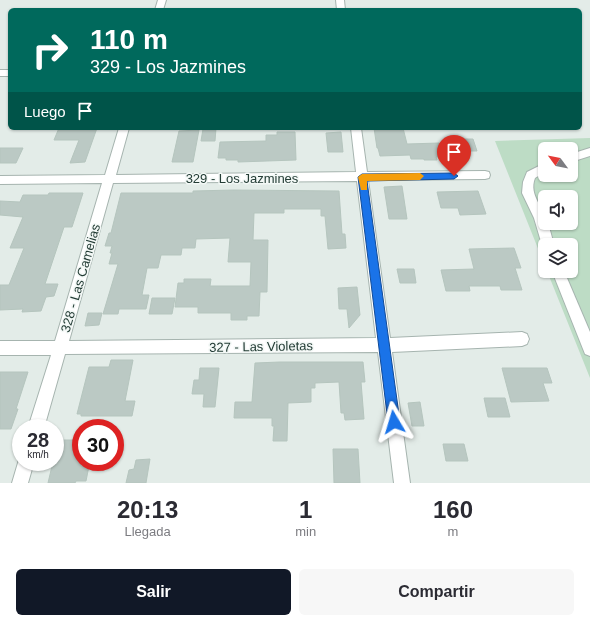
<!DOCTYPE html>
<html lang="es">
<head>
<meta charset="utf-8">
<style>
	body { margin:0; font-family:Helvetica,sans-serif; background:#f7f7f7; color:#2b2b33; height:100vh; display:flex; flex-direction:column; font-size:15px; white-space:nowrap }
	* { box-sizing:border-box; margin:0 }
	p { font-size:13px; color:#7c7c81 }
	.icon { flex:none; width:22px; height:22px; fill:none; stroke:currentColor; stroke-width:2; stroke-linecap:round; stroke-linejoin:round }
	.map { position:relative; height:483px; overflow:hidden }
	.drawer { display:flex; flex-direction:column; background:#fff; flex:1 }
	.drawer>* { flex:none }
	.banner { position:absolute; left:8px; top:8px; width:574px; height:122px; border-radius:6px; box-shadow:0 1px 3px #0004; background:#00695c; color:#fff; overflow:hidden }
	.needle { width:26px; rotate:302deg }
	.fabs { position:absolute; left:538px; top:142px; display:grid; gap:8px }
	.fabs a { display:grid; place-items:center; width:40px; height:40px; border-radius:6px; background:#fff; box-shadow:0 1px 3px #0004; font-size:20px }
	.speed { position:absolute; left:12px; top:419px; display:flex; gap:8px; font-size:20px; font-weight:700; text-align:center }
	.speed>* { display:grid; place-content:center; width:52px; height:52px; border-radius:50%; background:#fff; box-shadow:0 1px 3px #0004; line-height:1 }
	.speed small { font-size:10px; font-weight:400 }
	.speed .limit { border:6px solid #d22; background:#fff; color:#111 }
	.pin { position:absolute; display:grid; place-items:center; width:34px; height:34px; color:#fff; margin:-41px -17px; border-radius:50% 50% 50% 0; rotate:-45deg; box-shadow:0 0 4px #0007 }
	.pin .icon { rotate:45deg }
	.me { position:absolute; width:44px; margin:-22px; rotate:353deg; stroke-linejoin:round; filter:drop-shadow(0 0 3px #0008) }
	.turn { display:flex; align-items:center; gap:14px; height:84px; padding:0 16px; font-size:18px }
	.turn .icon { width:52px; height:52px; stroke-width:2.5 }
	.turn b { display:block; font-size:28px; line-height:34px }
	.then { display:flex; align-items:center; height:38px; padding:0 16px; background:#0003; gap:8px; font-size:15px }
	.eta { display:flex; justify-content:space-evenly; align-items:center; height:68px; text-align:center }
	.eta b { font-size:24px; font-weight:700; line-height:28px }
	.primary-button { display:flex; gap:8px; margin-top:auto; padding:8px 16px }
	.primary-button a { flex:1; height:46px; border-radius:6px; background:#111827; color:#fff; font-size:16px; font-weight:700; line-height:46px; text-align:center }
	.primary-button a+a { background:#f7f7f7; color:#2b2b33 }
	.map>svg:first-child { display:block }
	.green { fill:#bddcc5; fill-rule:evenodd }
	.building { fill:#bbc9c4; stroke:#b5c5be }
	.lines { fill:none; stroke-linecap:round; stroke-linejoin:round }
	.minor-casing { stroke:#a6b4af; stroke-width:2 }
	.minor { fill:#fff; fill-rule:evenodd }
	.route { fill:#1a73e8; stroke:#114b97 }
	.slow { fill:#f59e0b }
	.labels { text-anchor:middle; stroke-width:3; stroke-linejoin:round; paint-order:stroke }
	.street-label { font-size:13px; fill:#233c35; stroke:#f3f8f6 }
</style>
</head>
<body>
<div class="map">
<svg width="590" height="483" viewBox="0 0 590 483">
	<rect width="100%" height="100%" fill="#e3ece8"/>
	<path class="green" d="M590,138V378L547,271H571V245H545V266L495,141ZM545,149H571V175H545ZM545,197H571V223H545Z"/>
	<g class="building">
		<polygon points="59,128 97,128 85,162 70,163 79,140 54,140"/>
		<polygon points="216,128 215,141 201,141 203,129"/>
		<polygon points="374,128 403,128 407,144 439,143 442,157 436,157 437,160 424,160 424,159 411,159 410,155 380,156 378,148 377,148"/>
		<polygon points="199,130 193,162 172,162 179,131"/>
		<polygon points="277,132 295,132 296,160 238,162 238,160 226,160 226,158 218,158 220,142 266,141 266,135 277,135"/>
		<polygon points="341,132 343,152 328,152 326,133"/>
		<polygon points="453,139 473,139 477,151 456,151"/>
		<polygon points="0,148 23,148 16,163 0,163"/>
		<polygon points="402,186 407,219 389,219 384,187"/>
		<polygon points="234,190 339,191 342,234 345,234 346,248 328,249 325,216 321,216 321,209 284,209 284,213 254,213 253,240 268,240 267,292 260,292 259,316 247,316 247,320 231,320 231,313 198,313 198,307 175,307 178,283 184,283 184,279 211,279 210,286 250,286 251,262 228,262 230,238 196,239 195,248 182,248 181,255 161,255 158,268 147,268 142,295 149,295 146,309 119,309 118,314 103,314 118,264 109,264 112,253 110,253 112,246 105,246 109,233 111,233 121,193 193,193 193,191"/>
		<polygon points="478,191 486,214 460,215 458,208 441,208 437,192"/>
		<polygon points="49,193 83,193 72,227 64,227 45,284 58,284 54,296 46,297 41,311 22,312 23,309 0,310 0,285 9,285 24,248 10,248 23,217 0,215 0,201 20,202 23,195 48,195"/>
		<polygon points="514,248 521,268 515,268 522,290 501,290 500,286 469,286 470,291 446,291 441,270 474,269 469,249"/>
		<polygon points="397,269 414,269 416,283 400,283"/>
		<polygon points="357,287 360,315 349,328 347,309 339,309 338,288"/>
		<polygon points="152,298 175,298 172,314 149,314"/>
		<polygon points="88,313 102,313 99,325 85,326"/>
		<polygon points="111,360 133,360 125,401 135,401 132,416 81,416 81,414 77,414 89,367 109,367"/>
		<polygon points="280,362 363,362 365,382 361,382 364,419 345,420 344,413 341,413 339,382 315,383 315,388 311,388 311,402 288,403 287,441 273,441 274,426 272,426 272,418 234,418 235,402 252,402 255,363"/>
		<polygon points="200,368 219,368 215,407 203,407 204,394 192,394 194,380 199,380"/>
		<polygon points="502,368 547,368 552,383 543,383 549,401 511,402"/>
		<polygon points="0,372 28,372 16,409 18,409 11,429 0,429"/>
		<polygon points="484,398 505,398 510,417 488,417"/>
		<polygon points="420,402 424,426 412,426 408,403"/>
		<polygon points="58,440 81,440 81,466 89,466 86,481 76,481 75,483 48,483 52,466 55,466 55,450"/>
		<polygon points="443,444 464,444 468,461 446,461"/>
		<polygon points="333,449 358,449 360,483 334,483"/>
		<polygon points="150,459 146,483 126,483 129,470 134,469 136,460"/>
	</g>
	<g class="lines">
		<defs>
			<g id="minor">
				<polygon points="158,0 166,0 163,10 155,10"/>
				<polygon points="336,0 344,0 345,10 337,10"/>
				<rect x="0" y="70" width="10" height="6"/>
				<path d="M119,128H129L116,175L356,172L351,128H361L367,172L485,171L489,172L490,175L489,178L485,179L368,180L390,338L522,332L527,334L529,339L527,344L522,346L392,352L410,483H394L378,352L65,354L44,428H28L51,355H0V341H55L102,183L0,184V176L105,175ZM357,181L376,338L69,341L113,183Z"/>
				<polygon points="590,148 590,156 571,162 571,154"/>
				<path d="M545,163V172L535,178C528,196 545,206 545,223H548L554,245H545V249L542,245L534,218L522,193L523,182L527,172Z"/>
				<polygon points="552,271 564,271 590,332 590,356 585,354"/>
				<polygon points="20,456 21,462 34,462 28,483 12,483"/>
			</g>
		</defs>
		<use href="#minor" class="minor-casing"/>
		<use href="#minor" class="minor"/>
	</g>
	<polygon class="route" points="454,173 458,176 454,179 367,181 400,422 398,426 394,427 390,426 388,422 358,177 362,174"/>
	<polygon class="slow" points="420,173 424,176 420,180 367,181 367,190 361,190 358,177 362,174"/>
	<g class="labels">
		<g class="street-label">
			<text x="242" y="183">329 - Los Jazmines</text>
			<text transform="translate(80 278) rotate(-74)" y="5">328 - Las Camelias</text>
			<text transform="translate(261 346) rotate(-1)" y="5">327 - Las Violetas</text>
		</g>
	</g>
</svg>
<div class="fabs">
<a><svg class="needle" viewBox="-14 -14 28 28"><path d="M0-13l5 13h-10z" fill="#e53935"/><path d="M0 13l5-13h-10z" fill="#7c7c81"/></svg></a>
<a><svg class="icon" aria-label="sound" viewBox="0 0 24 24"><path d="M4 9h4l5-4v14l-5-4H4zM17 9q2 3 0 6"/></svg></a>
<a><svg class="icon" aria-label="layers" viewBox="0 0 24 24"><path d="M12 4l9 5-9 5-9-5zM3 14l9 5 9-5"/></svg></a>
</div>
<div class="speed"><div>28<small>km/h</small></div><div class="limit">30</div></div>
<div class="pin" style="left:454px;top:176px;background:#d93025"><svg class="icon" aria-label="arrive" viewBox="0 0 24 24"><path d="M6 21V4h12l-3 4 3 4H6"/></svg></div>
<svg class="me" style="left:394px;top:422px" viewBox="-20 -20 40 40"><path d="M0-17L14 15 0 8-14 15z" fill="#1a73e8" stroke="#fff" stroke-width="4"/></svg>
<div class="banner">
<div class="turn"><svg class="icon" aria-label="right" viewBox="0 0 24 24"><path d="M7 20v-9h11M14 6l5 5-5 5"/></svg><div><b>110 m</b>329 - Los Jazmines</div></div>
<div class="then">Luego<svg class="icon" aria-label="arrive" viewBox="0 0 24 24"><path d="M6 21V4h12l-3 4 3 4H6"/></svg></div>
</div>
</div>
<section class="drawer">
<div class="eta">
<div><b>20:13</b><p>Llegada</p></div>
<div><b>1</b><p>min</p></div>
<div><b>160</b><p>m</p></div>
</div>
<div class="primary-button"><a>Salir</a><a>Compartir</a></div>
</section>
</body>
</html>
